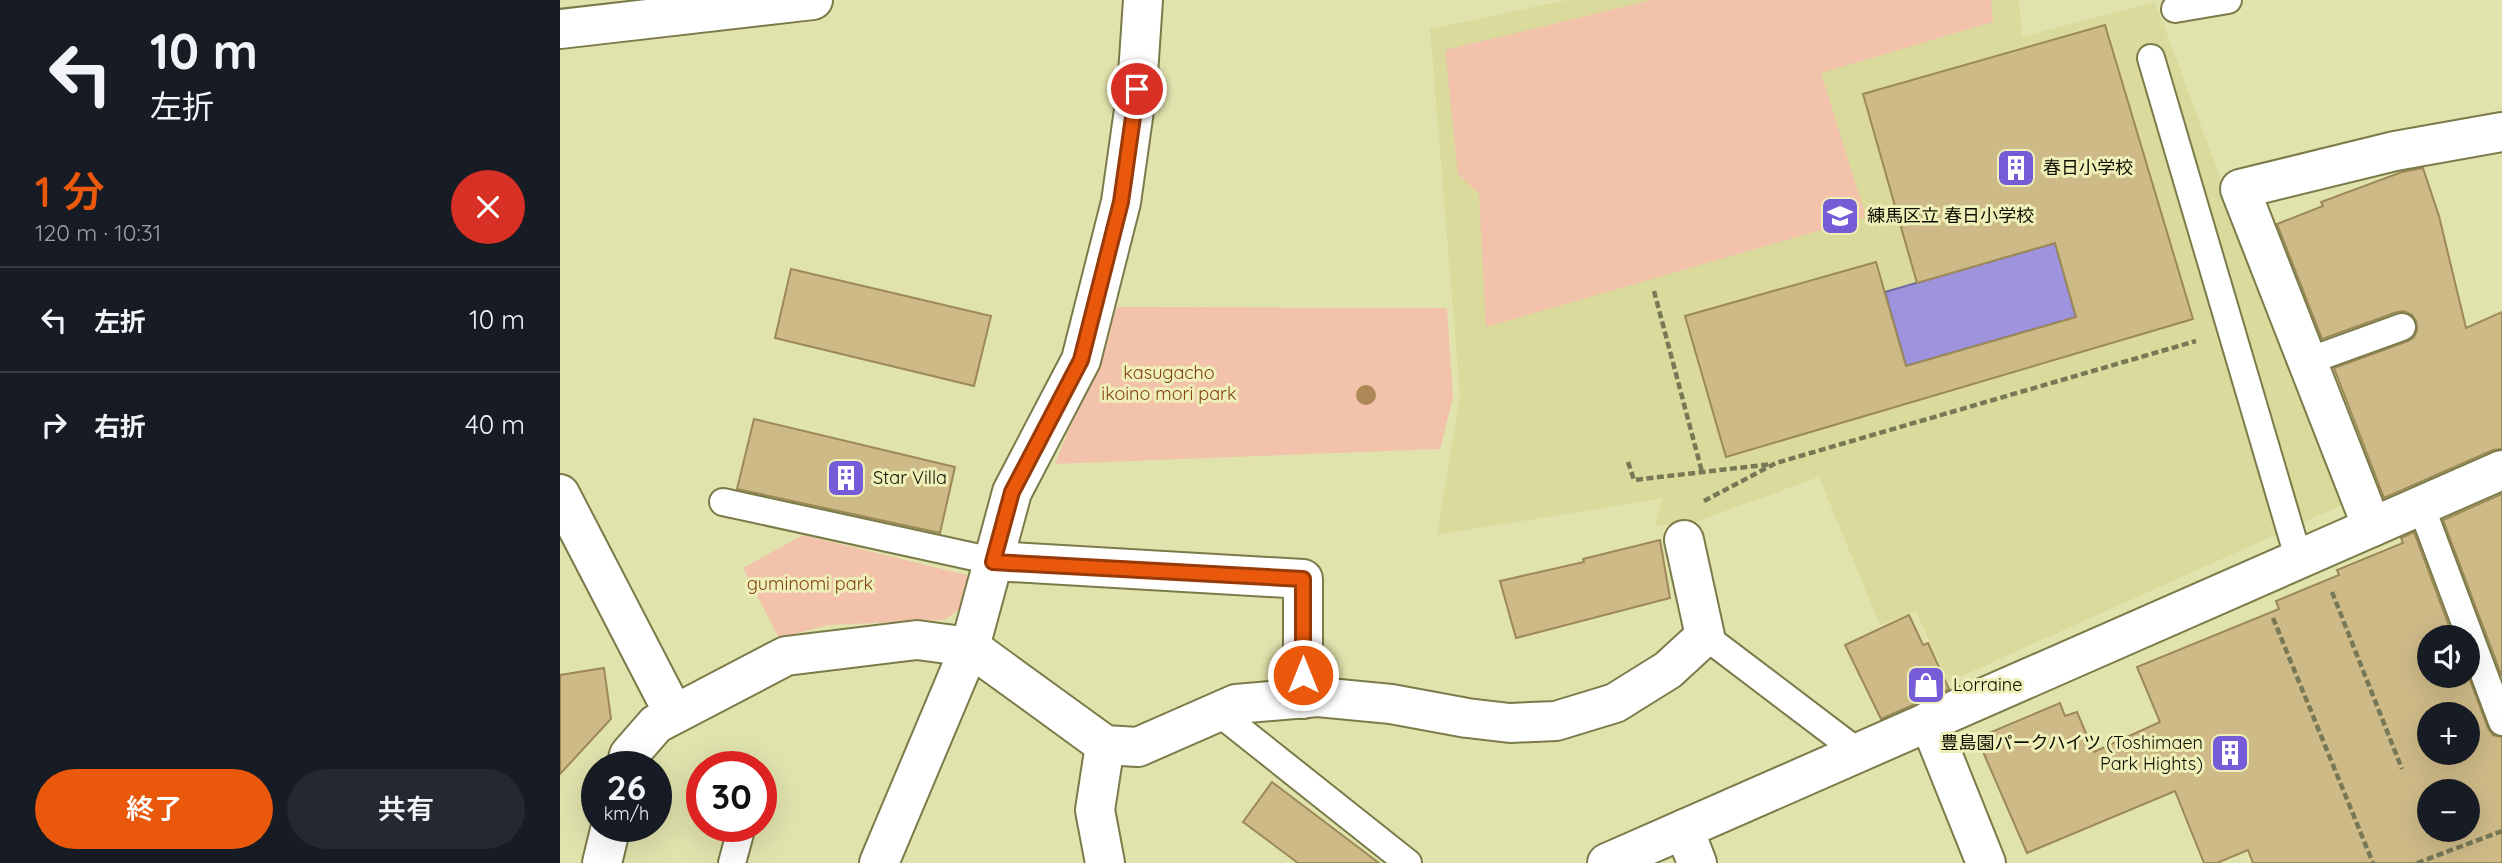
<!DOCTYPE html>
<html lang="ja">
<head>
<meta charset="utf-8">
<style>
	body { margin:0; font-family:Quicksand,"Noto Sans JP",sans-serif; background:#242831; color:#f1f3f6; height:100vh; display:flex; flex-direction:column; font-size:26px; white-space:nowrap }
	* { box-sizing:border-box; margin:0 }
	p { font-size:23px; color:#9ea1a6 }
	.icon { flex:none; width:38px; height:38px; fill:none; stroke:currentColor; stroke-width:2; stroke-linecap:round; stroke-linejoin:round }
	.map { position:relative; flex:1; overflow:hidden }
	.side { display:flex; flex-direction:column; background:#171b24; width:560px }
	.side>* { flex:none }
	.top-card { background:#171b24; color:#f1f3f6; overflow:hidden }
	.tools { position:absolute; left:1857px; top:625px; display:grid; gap:14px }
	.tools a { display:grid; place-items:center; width:63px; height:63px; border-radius:50%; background:#171b24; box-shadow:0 7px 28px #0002; font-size:35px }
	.speed { position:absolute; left:21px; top:751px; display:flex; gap:14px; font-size:35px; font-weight:700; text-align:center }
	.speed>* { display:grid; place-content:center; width:91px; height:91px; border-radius:50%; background:#171b24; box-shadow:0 7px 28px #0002; line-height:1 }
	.speed small { font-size:18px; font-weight:400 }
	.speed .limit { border:10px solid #d22; background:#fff; color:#111 }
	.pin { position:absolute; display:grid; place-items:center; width:60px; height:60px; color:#fff; margin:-30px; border:4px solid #fff; border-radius:50%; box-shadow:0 2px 7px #0007 }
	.me { position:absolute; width:77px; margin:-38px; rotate:0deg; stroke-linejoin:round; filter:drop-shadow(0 0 5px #0008) }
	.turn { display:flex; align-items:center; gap:24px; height:147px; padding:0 35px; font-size:32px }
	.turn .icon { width:91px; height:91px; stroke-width:2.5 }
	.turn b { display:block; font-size:49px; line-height:60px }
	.round { display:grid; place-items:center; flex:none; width:74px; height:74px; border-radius:37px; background:#242831 }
	.headline { display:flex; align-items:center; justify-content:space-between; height:119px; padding:0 35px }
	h1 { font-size:42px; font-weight:600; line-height:52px; color:#ea580c }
	.cta { display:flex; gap:14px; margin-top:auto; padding:14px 35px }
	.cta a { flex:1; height:80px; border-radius:42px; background:#ea580c; color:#fff; font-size:28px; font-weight:600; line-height:80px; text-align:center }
	.cta a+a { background:#242831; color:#f1f3f6 }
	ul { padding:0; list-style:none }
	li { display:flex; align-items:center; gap:21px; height:105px; padding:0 35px; border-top:2px solid #363941 }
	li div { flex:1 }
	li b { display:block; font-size:26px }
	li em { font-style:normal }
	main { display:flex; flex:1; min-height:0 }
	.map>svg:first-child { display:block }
	.built { fill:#d9da9c }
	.park { fill:#f2c3aa }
	.water { fill:#9d94dd; stroke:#726c9b; stroke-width:2 }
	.building { fill:#ceba87; stroke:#9c8957; stroke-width:2; fill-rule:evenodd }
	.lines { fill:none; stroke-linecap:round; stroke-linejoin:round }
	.lane-casing { stroke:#7a7b48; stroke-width:30 }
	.street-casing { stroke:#7a7b48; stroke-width:42 }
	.path { stroke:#777856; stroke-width:4.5; stroke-dasharray:7 3.5; stroke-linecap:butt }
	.lane { stroke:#fff; stroke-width:26 }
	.street { stroke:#fff; stroke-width:38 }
	.tree { fill:#ad8958 }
	.route-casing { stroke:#983908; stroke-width:18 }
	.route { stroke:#ea580c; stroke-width:12 }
	.labels { text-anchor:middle; stroke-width:6; stroke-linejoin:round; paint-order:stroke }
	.poi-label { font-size:18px; fill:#0d0d00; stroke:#eff0b9; text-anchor:start }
	.park-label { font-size:18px; fill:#833f12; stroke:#eff0b9 }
</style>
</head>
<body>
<main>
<section class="side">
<div class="top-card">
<div class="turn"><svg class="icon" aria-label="left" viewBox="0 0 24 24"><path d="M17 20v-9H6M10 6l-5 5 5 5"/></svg><div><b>10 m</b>左折</div></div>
</div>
<div class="headline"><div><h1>1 分</h1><p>120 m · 10:31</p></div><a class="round" style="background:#d93025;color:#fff"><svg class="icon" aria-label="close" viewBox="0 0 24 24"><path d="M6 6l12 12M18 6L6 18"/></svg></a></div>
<ul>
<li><svg class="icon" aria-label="left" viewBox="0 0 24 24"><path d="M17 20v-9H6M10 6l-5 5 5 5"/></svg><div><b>左折</b></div><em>10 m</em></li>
<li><svg class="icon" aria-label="right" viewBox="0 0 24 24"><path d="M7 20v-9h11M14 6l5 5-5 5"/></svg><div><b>右折</b></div><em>40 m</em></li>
</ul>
<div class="cta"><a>終了</a><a>共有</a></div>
</section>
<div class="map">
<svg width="1942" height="863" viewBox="0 0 1942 863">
	<rect width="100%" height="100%" fill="#e1e3ad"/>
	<polygon class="built" points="1007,0 1459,0 1462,37 1595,2 1782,505 1388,682 1356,611 1320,625 1259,477 1135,522 1095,526 1102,498 877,535 900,395 870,29"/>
	<g class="park">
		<polygon points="1092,0 1431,0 1433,22 1261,73 1306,217 926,327 919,194 898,174 885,50"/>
		<polygon points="557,307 887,308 893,397 880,449 495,464"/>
		<polygon points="243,535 411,576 402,608 384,620 268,625 219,638 183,568"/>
	</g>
	<polygon class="water" points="1495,243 1516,317 1346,366 1325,292"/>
	<g class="building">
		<polygon points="1545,25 1633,319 1166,457 1125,316 1316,262 1346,366 1516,317 1495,243 1357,283 1303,94"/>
		<polygon points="1863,168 1879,216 1906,328 1942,312 1942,449 1933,450 1824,498 1774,368 1848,341 1854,337 1857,330 1856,321 1852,315 1844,311 1837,312 1762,339 1717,224 1763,206 1761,202 1842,172"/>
		<polygon points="231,269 431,316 414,386 215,338"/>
		<polygon points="194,419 395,467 380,533 177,489"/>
		<polygon points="1942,494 1942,677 1883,520"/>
		<path d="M1854,532L1893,637H1869V676L1908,675L1928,728L1933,735L1942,737V863H1693L1688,850L1657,863H1644L1615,791L1467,853L1417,738L1500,703L1505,716L1517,712L1534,752L1600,722L1577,667L1719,609L1716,601L1779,575L1777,570L1843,543L1841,538ZM1869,714H1908V752H1869ZM1869,791H1908V830H1869Z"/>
		<polygon points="1100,540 1110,598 956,638 940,581 1024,562 1023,559"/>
		<polygon points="1349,615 1363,645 1368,643 1389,689 1321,719 1285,645"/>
		<polygon points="44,668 51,719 0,774 0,675"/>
		<polygon points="712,782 819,863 738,863 683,822"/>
	</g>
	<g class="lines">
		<defs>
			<g id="lane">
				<polyline points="1615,9 1668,0"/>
				<polyline points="1591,58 1739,560"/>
				<polyline points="1748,361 1842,327"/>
				<polyline points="163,502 433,561"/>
				<polyline points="1861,506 1942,722"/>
				<polyline points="1145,636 1298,752"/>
				<polyline points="658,712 848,863"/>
				<polyline points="172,863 182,826"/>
			</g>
			<g id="street">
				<polyline points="0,29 253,0"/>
				<polyline points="0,494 114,714"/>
				<polyline points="1812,527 1680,189 1835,151 1942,132"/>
				<polyline points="433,561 743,579 743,699"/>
				<polyline points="1369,721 1426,863"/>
				<polyline points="545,745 535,810 545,863"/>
				<polyline points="66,766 69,755 96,724 226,656 357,640 410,647 545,745 578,747 676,704 758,697 831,704 907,718 950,723 996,721 1055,703 1108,670 1145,636 1124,540"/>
				<polyline points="1124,829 1137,863"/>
				<polyline points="42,863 51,826"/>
				<polyline points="319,863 410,647 452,492 521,360 561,202 577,89 583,0"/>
				<polyline points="1047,863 1942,470"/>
			</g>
		</defs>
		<use href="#lane" class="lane-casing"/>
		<use href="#street" class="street-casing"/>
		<g class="path">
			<polyline points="1094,291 1142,472"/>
			<polyline points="1068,462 1074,480 1212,464"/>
			<polyline points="1144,501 1216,463 1636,341"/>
			<polyline points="1772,592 1842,769"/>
			<polyline points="1713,618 1813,863"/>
			<polyline points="1857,863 1942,831"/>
		</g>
		<use href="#lane" class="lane"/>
		<use href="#street" class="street"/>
	</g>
	<circle class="tree" cx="806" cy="395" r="10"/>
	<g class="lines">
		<defs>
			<polyline id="route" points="577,89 561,202 521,360 452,492 433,562 743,579 743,675"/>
		</defs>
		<use href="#route" class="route-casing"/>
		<use href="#route" class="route"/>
	</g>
	<defs>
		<symbol id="building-square" viewBox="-11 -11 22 22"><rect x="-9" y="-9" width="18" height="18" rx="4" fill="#775cd7" stroke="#eff0b9"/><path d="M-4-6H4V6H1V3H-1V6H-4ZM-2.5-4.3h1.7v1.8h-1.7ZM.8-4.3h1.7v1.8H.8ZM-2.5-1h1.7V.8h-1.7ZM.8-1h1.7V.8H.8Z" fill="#fff"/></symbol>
		<symbol id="school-square" viewBox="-11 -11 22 22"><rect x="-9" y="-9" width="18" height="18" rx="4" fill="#775cd7" stroke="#eff0b9"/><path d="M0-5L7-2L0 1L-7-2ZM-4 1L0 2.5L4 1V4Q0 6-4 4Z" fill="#fff"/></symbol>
		<symbol id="shop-square" viewBox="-11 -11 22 22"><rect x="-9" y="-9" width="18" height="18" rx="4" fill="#775cd7" stroke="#eff0b9"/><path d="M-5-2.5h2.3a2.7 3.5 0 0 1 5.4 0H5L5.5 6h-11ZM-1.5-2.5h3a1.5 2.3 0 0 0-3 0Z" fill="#fff"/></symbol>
	</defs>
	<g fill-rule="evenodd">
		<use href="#building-square" x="1434" y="146" width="44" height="44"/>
		<use href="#school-square" x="1258" y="194" width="44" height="44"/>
		<use href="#building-square" x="264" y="456" width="44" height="44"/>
		<use href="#shop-square" x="1344" y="663" width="44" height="44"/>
		<use href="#building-square" x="1648" y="731" width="44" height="44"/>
	</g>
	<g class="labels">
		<g class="poi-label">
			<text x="1483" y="174">春日小学校</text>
			<text x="1307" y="222">練馬区立 春日小学校</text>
			<text x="313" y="484">Star Villa</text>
			<text x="1393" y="691">Lorraine</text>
			<text x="1643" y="749" text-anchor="end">豊島園パークハイツ (Toshimaen<tspan x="1643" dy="21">Park Hights)</tspan></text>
		</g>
		<g class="park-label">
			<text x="609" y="379">kasugacho<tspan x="609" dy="21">ikoino mori park</tspan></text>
			<text x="250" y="590">guminomi park</text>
		</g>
	</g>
</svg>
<div class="tools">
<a><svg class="icon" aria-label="sound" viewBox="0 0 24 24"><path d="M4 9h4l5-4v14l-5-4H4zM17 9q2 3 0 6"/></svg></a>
<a>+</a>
<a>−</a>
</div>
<div class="speed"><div>26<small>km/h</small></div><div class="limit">30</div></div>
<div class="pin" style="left:577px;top:89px;background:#d93025"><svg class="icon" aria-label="arrive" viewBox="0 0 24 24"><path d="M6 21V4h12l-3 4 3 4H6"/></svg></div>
<svg class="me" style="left:743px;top:675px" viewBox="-20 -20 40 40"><circle r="17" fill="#ea580c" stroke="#fff" stroke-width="3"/><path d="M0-11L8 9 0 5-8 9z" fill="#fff"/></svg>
</div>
</main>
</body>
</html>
